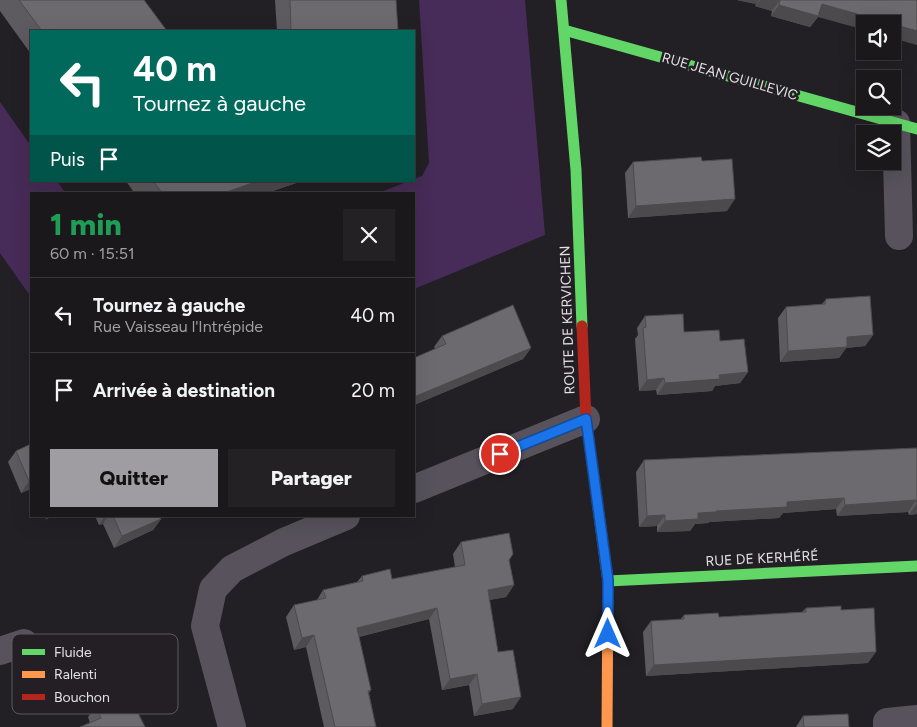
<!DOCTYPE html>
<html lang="fr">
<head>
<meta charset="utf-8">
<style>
	body { margin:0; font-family:Figtree,sans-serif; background:#232124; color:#f1f3f6; height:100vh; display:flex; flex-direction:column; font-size:19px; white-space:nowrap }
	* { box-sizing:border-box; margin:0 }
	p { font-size:16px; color:#9fa0a3 }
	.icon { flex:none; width:28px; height:28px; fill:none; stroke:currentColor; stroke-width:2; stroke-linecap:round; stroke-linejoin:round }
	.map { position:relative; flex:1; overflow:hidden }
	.sheet { position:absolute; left:30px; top:192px; width:385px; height:325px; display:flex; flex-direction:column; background:#1a181b; border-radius:0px; box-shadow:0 5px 20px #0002,0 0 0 1px #38373a }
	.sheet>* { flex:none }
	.banner { position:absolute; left:30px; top:30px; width:385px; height:152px; border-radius:0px; box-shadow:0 5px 20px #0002,0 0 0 1px #38373a; background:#00695c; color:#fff; overflow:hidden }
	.fabs { position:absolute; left:856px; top:15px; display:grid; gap:10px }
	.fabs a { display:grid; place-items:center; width:45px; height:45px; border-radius:0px; background:#1a181b; box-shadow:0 5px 20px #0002,0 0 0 1px #38373a; font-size:25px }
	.pin { position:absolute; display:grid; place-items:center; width:42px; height:42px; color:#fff; margin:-21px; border:2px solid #fff; border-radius:50%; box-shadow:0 1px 5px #0007 }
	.me { position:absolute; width:55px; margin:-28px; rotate:0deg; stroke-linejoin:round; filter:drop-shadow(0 0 4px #0008) }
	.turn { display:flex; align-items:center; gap:18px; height:105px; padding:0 20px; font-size:22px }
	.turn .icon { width:65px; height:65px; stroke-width:2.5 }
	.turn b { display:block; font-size:35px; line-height:42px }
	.then { display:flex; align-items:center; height:48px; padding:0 20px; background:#0003; gap:10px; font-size:19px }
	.round { display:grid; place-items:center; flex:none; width:52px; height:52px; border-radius:0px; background:#232124 }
	.headline { display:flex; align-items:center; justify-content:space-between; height:85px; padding:0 20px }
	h1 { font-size:30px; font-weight:800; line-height:38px; color:#1e9e55 }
	.button { display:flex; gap:10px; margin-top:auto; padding:10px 20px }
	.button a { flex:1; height:58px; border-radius:0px; background:#9f9da1; color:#111; font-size:20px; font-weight:800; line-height:58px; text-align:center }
	.button a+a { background:#232124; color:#f1f3f6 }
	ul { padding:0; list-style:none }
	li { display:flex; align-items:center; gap:15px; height:75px; padding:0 20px; border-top:1px solid #38373a }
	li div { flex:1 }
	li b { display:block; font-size:19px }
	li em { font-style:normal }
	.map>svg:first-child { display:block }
	.green { fill:#472b58 }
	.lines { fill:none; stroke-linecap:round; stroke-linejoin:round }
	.street { stroke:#57525b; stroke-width:28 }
	.fast { stroke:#63d668; stroke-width:11 }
	.slow { stroke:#ff974d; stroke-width:11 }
	.jam { stroke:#b3261e; stroke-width:11 }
	.wall { fill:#5d5b5f }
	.shaded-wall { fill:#4c4a4d }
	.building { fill:#6c6a6e; stroke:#4c4a4d }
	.route-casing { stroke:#114b97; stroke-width:12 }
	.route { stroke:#1a73e8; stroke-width:9 }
	.labels { text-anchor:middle; stroke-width:5; stroke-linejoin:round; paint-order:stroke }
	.street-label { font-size:14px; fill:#e3e1e5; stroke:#231f25 }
	.key { fill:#231f25; stroke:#5d595f; stroke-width:1 }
	.key-label { font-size:14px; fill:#e3e1e5 }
</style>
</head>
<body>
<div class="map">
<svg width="917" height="727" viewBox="0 0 917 727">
	<rect width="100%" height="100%" fill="#222024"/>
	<g class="green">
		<polygon points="419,0 525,0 545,235 414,289 414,194 376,194 409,181 414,181 414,179 422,176 429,163"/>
		<polygon points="0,102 31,146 31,181 57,181 66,194 31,194 31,297 0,253"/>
	</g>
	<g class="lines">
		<g class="street">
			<polyline points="896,123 899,236"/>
			<polyline points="414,489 586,419"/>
			<polyline points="0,651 24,643"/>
			<polyline points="232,727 205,626 213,589 232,569 284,542 346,516"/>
			<polyline points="887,727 887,722 917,719"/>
		</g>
		<g class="fast">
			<polyline points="561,0 576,170 582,326"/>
			<polyline points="564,30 917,129"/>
			<polyline points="608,581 917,566"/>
		</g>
		<polyline class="slow" points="597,500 608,581 607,727"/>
		<polyline class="jam" points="582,326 586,419 597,500"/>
	</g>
	<g class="wall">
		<polygon points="0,0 144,0 167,31 31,31 31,54 0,11"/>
		<polygon points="275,0 396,0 398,31 277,31"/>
		<polygon points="737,0 917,0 818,17 810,27 771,16 772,11 755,6 756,4"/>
		<polygon points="702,161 727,211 628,218 625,173 633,162"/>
		<polygon points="126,181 302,181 264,194 135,194"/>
		<polygon points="826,299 873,335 865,346 846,348 839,358 780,362 778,318 786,307 822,304"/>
		<polygon points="645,316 684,332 720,341 748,372 740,383 715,386 712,391 657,395 656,390 639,391 635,339 638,335 637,328"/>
		<polygon points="442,336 531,348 523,359 414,405 414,358 435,349 434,347"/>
		<polygon points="31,444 31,489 21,493 8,462 16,451"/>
		<polygon points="917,448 917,514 909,515 908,512 837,516 836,509 783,513 779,518 709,522 708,523 695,524 690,531 657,532 657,526 639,527 636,472 644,460"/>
		<polygon points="95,516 159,516 161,519 153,530 114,548 103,524 99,525"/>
		<polygon points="461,542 509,560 514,585 506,597 489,600 498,652 513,709 474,716 469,685 442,690 429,619 359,637 371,690 369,693 376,727 324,727 306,647 294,650 286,617 294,605 317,600 323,590 357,582 362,576 392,579 455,567 453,554"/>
		<polygon points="806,608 841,610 868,663 646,676 643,632 651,621 680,620 684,615 719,617 802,612"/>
		<polygon points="96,706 145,727 90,723 88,717"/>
		<polygon points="803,716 849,727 796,727"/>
	</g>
	<g class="shaded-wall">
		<polygon points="737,0 759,0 756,4"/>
		<polygon points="760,0 780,0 772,11 755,6"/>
		<polygon points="822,4 891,24 865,24 865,30 818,17 810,27 771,16 779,5"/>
		<polygon points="892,24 917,31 917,45 892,38"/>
		<polygon points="258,181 302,181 264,194 221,194"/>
		<polygon points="735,199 727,211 628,218 636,206"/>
		<polygon points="873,335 865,346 846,348 839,358 780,362 788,351 847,337"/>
		<polygon points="531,348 523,359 414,405 414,397"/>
		<polygon points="748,372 740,383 715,386 712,391 657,395 665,383 719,375"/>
		<polygon points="664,378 656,390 639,391 647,380"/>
		<polygon points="29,481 31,481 31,489 21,493"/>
		<polygon points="844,498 836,509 783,513 779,518 709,522 708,523 695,524 690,531 657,532 665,521 698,513 787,502"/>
		<polygon points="916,500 908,512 837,516 845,505"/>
		<polygon points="917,503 917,514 909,515"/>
		<polygon points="665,515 657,526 639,527 647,516"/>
		<polygon points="48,516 53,516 45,520"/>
		<polygon points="105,516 108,516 103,524 99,525"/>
		<polygon points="161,519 153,530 114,548 122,536"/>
		<polygon points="514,585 506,597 480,602 488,590"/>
		<polygon points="437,608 429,619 349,639 357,628"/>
		<polygon points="314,635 306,647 294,650 302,638"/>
		<polygon points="876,652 868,663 646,676 654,665"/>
		<polygon points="477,674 469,685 442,690 450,679"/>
		<polygon points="521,697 513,709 474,716 482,704"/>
	</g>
	<g class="building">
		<polygon points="19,0 144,0 167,31 42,31"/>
		<polygon points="290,0 396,0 398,31 291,31"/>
		<polygon points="780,0 917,0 917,31 822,4 818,16 779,5"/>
		<polygon points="701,157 702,161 732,159 735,199 636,206 633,162"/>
		<polygon points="153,181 258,181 221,194 163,194"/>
		<polygon points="870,296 873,335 847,337 847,347 788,351 786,307 825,304 826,299"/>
		<polygon points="513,305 531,348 414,397 414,358 446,344 442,336"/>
		<polygon points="683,314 684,332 719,330 720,341 744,339 748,372 719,375 720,379 665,383 664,378 647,380 643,328 646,327 645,316"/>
		<polygon points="31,444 31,481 29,481 16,451"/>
		<polygon points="917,448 917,503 916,500 845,505 844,498 787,502 787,507 716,511 716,512 698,513 698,519 665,521 665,515 647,516 644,460"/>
		<polygon points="113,516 159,516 161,519 122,536"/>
		<polygon points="509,533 513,554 509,560 514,585 488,590 498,652 513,650 521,697 482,704 477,674 450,679 437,608 357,628 371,690 368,691 376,727 335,727 314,635 302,638 294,605 326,598 323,590 363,581 362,576 390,569 392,579 465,565 461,542"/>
		<polygon points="841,606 841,610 874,608 876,652 654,665 651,621 684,619 684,615 718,613 719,617 806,612 806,608"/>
		<polygon points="120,695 132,701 145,727 80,727 101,718 96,706"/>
		<polygon points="848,714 849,727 804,727 803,716"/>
	</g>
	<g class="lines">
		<defs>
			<polyline id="route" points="500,454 586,419 608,580 608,634"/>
		</defs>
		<use href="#route" class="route-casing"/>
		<use href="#route" class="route"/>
	</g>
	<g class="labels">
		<g class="street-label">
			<text transform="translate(730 76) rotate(16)" y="5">RUE JEAN GUILLEVIC</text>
			<text transform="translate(567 320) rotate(-92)" y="5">ROUTE DE KERVICHEN</text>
			<text transform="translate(762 558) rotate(-3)" y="5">RUE DE KERHÉRÉ</text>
		</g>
	</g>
	<rect x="12" y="634" width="166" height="80" rx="8" class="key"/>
	<rect x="22" y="649" width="23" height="6" fill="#63d668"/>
	<rect x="22" y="671" width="23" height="7" fill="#ff974d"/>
	<rect x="22" y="694" width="23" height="6" fill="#b3261e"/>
	<g class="key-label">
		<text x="54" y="657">Fluide</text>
		<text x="54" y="679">Ralenti</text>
		<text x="54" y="702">Bouchon</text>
	</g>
</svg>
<div class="fabs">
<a><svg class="icon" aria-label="sound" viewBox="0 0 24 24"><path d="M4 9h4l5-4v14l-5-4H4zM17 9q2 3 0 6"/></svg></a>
<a><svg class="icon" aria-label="search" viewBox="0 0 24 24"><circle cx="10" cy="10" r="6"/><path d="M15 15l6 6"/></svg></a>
<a><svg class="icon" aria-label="layers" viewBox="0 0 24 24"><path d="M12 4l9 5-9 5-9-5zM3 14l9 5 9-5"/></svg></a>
</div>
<div class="pin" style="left:500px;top:454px;background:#d93025"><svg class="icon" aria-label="arrive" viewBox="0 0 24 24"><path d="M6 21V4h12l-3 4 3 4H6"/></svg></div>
<svg class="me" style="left:608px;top:634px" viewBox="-20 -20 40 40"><path d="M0-17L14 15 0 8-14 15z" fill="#1a73e8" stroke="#fff" stroke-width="4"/></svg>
<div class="banner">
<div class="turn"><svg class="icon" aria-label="left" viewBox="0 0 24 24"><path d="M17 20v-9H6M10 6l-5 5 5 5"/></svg><div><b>40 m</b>Tournez à gauche</div></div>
<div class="then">Puis<svg class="icon" aria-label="arrive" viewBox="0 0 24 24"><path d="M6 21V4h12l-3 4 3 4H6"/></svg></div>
</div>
<section class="sheet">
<div class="headline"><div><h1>1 min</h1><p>60 m · 15:51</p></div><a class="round"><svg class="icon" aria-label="close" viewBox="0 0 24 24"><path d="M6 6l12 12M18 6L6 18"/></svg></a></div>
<ul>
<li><svg class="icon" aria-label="left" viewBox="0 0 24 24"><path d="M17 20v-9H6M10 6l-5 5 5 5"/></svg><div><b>Tournez à gauche</b><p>Rue Vaisseau l'Intrépide</p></div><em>40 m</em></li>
<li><svg class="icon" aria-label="arrive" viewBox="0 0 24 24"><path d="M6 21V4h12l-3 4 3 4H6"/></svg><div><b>Arrivée à destination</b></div><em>20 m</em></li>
</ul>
<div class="button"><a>Quitter</a><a>Partager</a></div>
</section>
</div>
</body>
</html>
